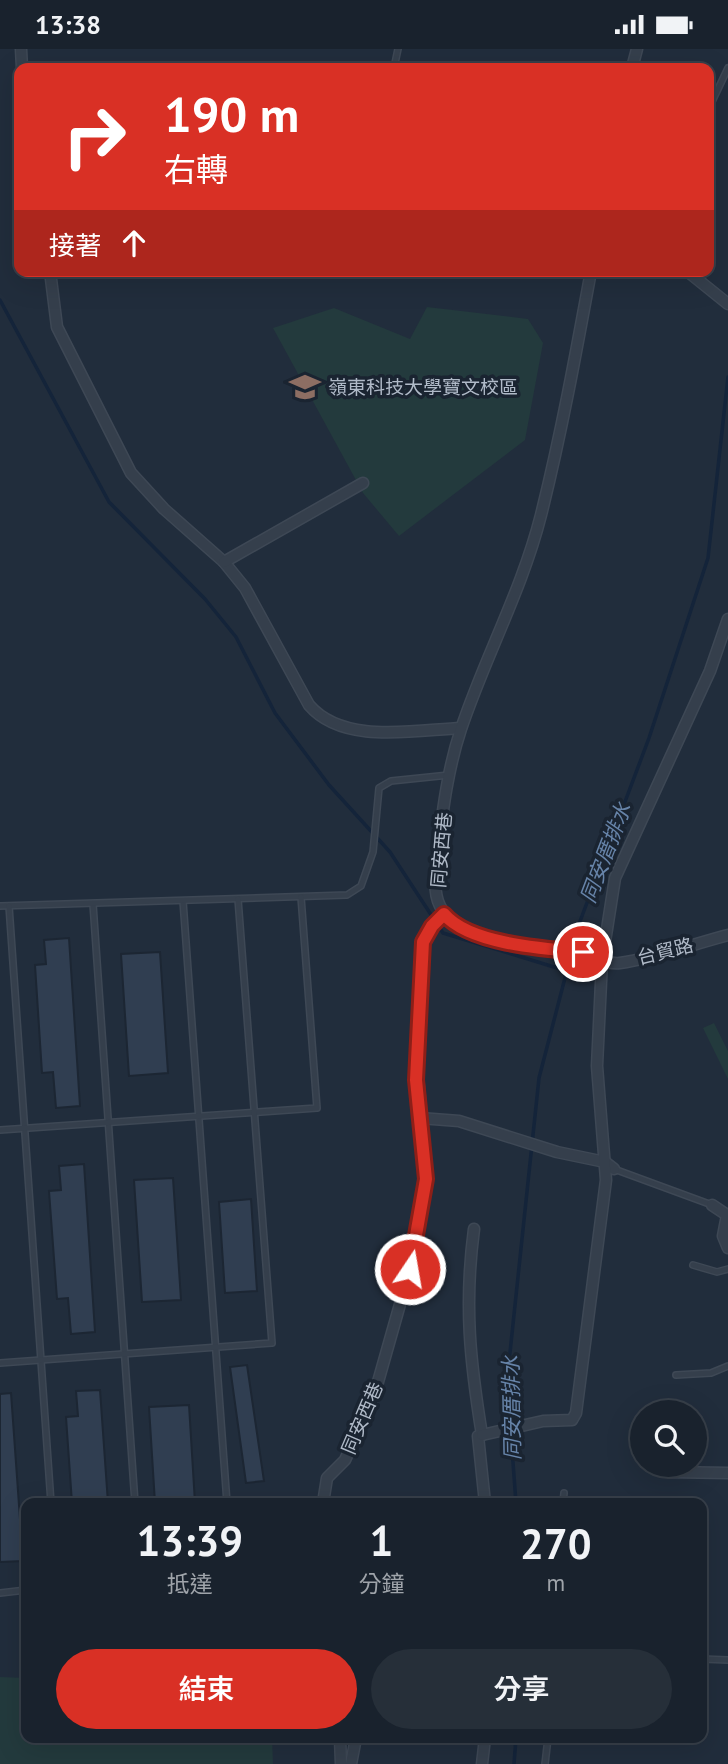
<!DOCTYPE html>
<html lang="zh-TW">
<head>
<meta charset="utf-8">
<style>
	body { margin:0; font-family:"PT Sans","Noto Sans TC",sans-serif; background:#262f39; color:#f1f3f6; height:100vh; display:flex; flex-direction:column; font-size:26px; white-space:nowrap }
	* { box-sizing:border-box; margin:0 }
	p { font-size:23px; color:#9fa4aa }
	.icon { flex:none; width:38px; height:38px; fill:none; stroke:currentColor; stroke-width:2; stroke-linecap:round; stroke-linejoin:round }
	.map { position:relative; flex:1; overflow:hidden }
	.drawer { position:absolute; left:21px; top:1449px; width:686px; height:245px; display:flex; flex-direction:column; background:#19222d; border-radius:14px; box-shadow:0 7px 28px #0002,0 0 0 2px #373f49 }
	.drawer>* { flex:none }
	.top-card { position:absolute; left:14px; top:14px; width:700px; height:214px; border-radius:14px; box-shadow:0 7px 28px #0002,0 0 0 2px #373f49; background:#d93025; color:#fff; overflow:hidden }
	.fabs { position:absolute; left:630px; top:1351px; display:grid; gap:14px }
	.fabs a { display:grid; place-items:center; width:77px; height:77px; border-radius:50%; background:#19222d; box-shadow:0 7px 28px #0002,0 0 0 2px #373f49; font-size:35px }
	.pin { position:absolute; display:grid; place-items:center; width:60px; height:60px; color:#fff; margin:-30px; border:4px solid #fff; border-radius:50%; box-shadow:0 2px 7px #0007 }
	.me { position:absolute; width:77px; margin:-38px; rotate:12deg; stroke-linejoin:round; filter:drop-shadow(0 0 5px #0008) }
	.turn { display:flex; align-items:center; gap:24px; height:147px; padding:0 35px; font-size:32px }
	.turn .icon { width:91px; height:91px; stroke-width:2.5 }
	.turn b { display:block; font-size:49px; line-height:60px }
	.then { display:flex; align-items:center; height:66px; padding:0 35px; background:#0003; gap:14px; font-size:26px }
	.eta { display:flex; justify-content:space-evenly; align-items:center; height:119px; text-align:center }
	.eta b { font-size:42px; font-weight:600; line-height:49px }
	.button { display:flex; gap:14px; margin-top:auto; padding:14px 35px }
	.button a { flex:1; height:80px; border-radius:42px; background:#d93025; color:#fff; font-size:28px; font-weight:600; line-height:80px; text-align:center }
	.button a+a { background:#262f39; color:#f1f3f6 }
	.status { display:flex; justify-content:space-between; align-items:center; height:49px; padding:0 35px; background:#19222d; direction:ltr }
	.status svg { height:19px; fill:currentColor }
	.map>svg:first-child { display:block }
	.green { fill:#233a3d }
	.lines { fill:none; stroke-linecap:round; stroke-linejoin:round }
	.stream { stroke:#14243a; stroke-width:3.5 }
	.building { fill:#303e51; stroke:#1c2633; stroke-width:2 }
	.service-casing { stroke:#3e4855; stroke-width:8 }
	.minor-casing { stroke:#3e4855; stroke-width:13 }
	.service { stroke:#353f4c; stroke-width:5 }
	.minor { stroke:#353f4c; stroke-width:10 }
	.route-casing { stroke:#8d1f18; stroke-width:18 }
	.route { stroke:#d93025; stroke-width:12 }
	.labels { text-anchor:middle; stroke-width:7; stroke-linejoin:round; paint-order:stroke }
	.poi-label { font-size:19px; fill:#b0bac8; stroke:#1a2431; text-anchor:start }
	.street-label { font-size:19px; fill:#b0bac8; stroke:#1a2431 }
	.water-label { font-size:21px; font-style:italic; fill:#6784a9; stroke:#1a2431 }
</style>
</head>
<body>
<div class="status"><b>13:38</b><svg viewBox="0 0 49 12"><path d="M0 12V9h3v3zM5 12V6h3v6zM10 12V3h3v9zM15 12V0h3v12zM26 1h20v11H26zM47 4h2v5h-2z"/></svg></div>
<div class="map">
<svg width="728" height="1715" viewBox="0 0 728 1715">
	<rect width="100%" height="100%" fill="#212d3c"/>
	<g class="green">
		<polygon points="427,258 528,270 543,294 525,391 399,487 363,444 273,279 334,259 410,290"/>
		<polygon points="714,974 728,1002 728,1030 703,979"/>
		<polygon points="0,1628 26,1629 26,1689 272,1689 273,1715 0,1715"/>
	</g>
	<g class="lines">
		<g class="stream">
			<polyline points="0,251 109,453 205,550 236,588 275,664 329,736 390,803 443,884 567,922"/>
			<polyline points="516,1454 507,1332 539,1029 579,875 649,689 708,509 728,328"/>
			<polyline points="514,1715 516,1689"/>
		</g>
	</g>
	<g class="building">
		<polygon points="69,889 80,1057 56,1059 53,1023 42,1024 35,916 46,915 44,891"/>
		<polygon points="160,903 168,1024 129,1027 121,905"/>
		<polygon points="84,1115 95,1283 71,1285 68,1249 57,1250 49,1142 61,1141 59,1117"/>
		<polygon points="173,1129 181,1251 142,1253 134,1131"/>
		<polygon points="251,1150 257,1242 225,1244 219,1153"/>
		<polygon points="247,1316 264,1432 246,1434 230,1318"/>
		<polygon points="100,1341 108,1454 72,1454 66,1368 78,1367 76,1342"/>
		<polygon points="11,1344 23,1512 0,1513 0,1345"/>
		<polygon points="189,1356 195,1454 155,1454 149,1358"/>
	</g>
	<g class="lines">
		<defs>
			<g id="service">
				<polyline points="394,19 398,0"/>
				<polyline points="709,59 728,19"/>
				<polyline points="183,852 227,1454"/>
				<polyline points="93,855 135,1454"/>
				<polyline points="0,857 347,846 361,837 373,803 379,739 391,732 449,726"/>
				<polyline points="9,857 51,1454"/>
				<polyline points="0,1081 317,1059 301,848"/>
				<polyline points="614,1120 712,1156"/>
				<polyline points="693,1216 717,1223 728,1220"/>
				<polyline points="0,1314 272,1294 238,850"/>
				<polyline points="676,1326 711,1324 728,1317"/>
				<polyline points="563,1454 564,1444"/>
				<polyline points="0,1544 26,1541"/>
				<polyline points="702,1610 728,1611"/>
				<polyline points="545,1715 548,1689"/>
			</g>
			<g id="minor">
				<polyline points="21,0 22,19"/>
				<polyline points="632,19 637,0"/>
				<path d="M50,222L57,278L131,424L164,460L224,513L245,539L309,656C343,696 415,681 461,679"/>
				<path d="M591,222C576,304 561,386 541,466C522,541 485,608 461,680C448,719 443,759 438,800C436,817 432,842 440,857C460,898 541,896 580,903C594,905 605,916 620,914C656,909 693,895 728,886"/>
				<polyline points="687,222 728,255"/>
				<polyline points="224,513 363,434"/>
				<polyline points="420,1069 459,1072 557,1103 605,1113 614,1120"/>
				<polyline points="712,1156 727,1166 723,1187 728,1199"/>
				<path d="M474,1180C464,1256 470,1312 482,1386L478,1387L485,1454"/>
				<polyline points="482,1386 543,1372 572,1371 576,1364 606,1131 597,1017 602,912 615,829 710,622 728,570"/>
				<polyline points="669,1423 728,1424"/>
				<polyline points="323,1454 327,1429 345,1411 374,1347 410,1220 421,1169 427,1130 416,1005 423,893 432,877 444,865"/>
				<polyline points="340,1689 341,1715"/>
				<polyline points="351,1715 356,1689"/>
				<polyline points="482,1715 485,1689"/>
			</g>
		</defs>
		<use href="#service" class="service-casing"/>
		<use href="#minor" class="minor-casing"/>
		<use href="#service" class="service"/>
		<use href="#minor" class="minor"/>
	</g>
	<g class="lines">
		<defs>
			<path id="route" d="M410,1220L426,1130L416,1031L423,893L432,877L444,865C469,895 545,900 583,903"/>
		</defs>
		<use href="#route" class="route-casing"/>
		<use href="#route" class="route"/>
	</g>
	<defs>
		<symbol id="university-bare" viewBox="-9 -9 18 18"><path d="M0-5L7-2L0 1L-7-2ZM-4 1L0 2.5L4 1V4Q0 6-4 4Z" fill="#8d6e63" stroke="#1a2431" stroke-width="2.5" paint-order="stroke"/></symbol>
	</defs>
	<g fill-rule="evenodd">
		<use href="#university-bare" x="283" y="316" width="44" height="44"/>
	</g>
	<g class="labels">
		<g class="poi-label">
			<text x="328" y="345">嶺東科技大學寶文校區</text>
		</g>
		<g class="street-label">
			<text transform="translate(441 801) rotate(-85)" y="7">同安西巷</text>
			<text transform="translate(665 902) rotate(-14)" y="7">台貿路</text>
			<text transform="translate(362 1369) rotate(-67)" y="7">同安西巷</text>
		</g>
		<g class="water-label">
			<text transform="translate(606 804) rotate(-69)" y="7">同安厝排水</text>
			<text transform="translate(512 1359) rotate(-91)" y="7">同安厝排水</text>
		</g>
	</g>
</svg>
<div class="fabs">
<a><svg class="icon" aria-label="search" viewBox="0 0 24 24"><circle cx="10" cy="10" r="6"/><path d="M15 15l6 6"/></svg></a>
</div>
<div class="pin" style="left:583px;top:903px;background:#d93025"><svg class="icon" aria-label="arrive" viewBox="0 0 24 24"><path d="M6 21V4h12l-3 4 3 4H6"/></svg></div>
<svg class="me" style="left:410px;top:1220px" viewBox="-20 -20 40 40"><circle r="17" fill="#d93025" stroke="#fff" stroke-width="3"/><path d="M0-11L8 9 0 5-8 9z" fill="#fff"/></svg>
<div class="top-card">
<div class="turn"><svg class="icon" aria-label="right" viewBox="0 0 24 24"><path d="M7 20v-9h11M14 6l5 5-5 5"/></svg><div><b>190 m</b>右轉</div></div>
<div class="then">接著<svg class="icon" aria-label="ahead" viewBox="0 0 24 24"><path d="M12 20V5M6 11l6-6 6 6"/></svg></div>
</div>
<section class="drawer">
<div class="eta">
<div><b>13:39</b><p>抵達</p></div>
<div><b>1</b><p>分鐘</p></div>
<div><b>270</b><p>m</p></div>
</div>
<div class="button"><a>結束</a><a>分享</a></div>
</section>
</div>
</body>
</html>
